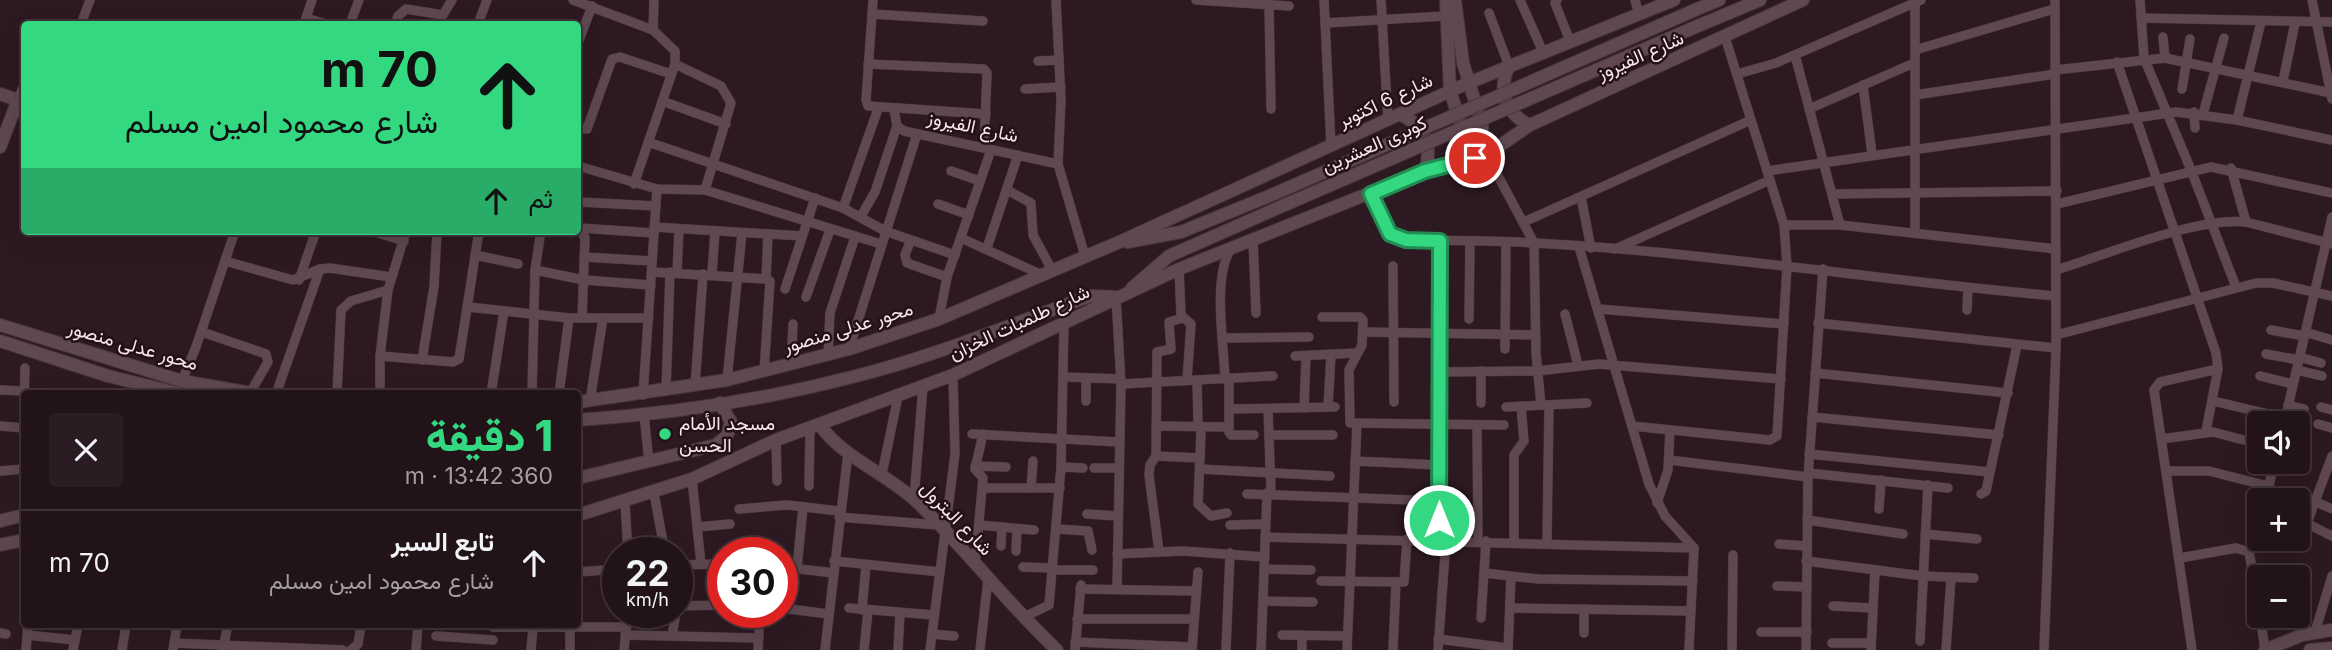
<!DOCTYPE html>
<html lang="ar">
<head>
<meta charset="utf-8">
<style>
	body { margin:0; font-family:Inter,Vazirmatn,sans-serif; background:#2a1c22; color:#f1f3f6; direction:rtl; height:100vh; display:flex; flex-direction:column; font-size:26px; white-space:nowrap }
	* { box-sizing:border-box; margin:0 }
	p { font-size:23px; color:#a29ea2 }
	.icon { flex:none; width:38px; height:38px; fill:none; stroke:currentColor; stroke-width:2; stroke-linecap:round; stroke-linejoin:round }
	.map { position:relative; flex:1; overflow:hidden; direction:ltr }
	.drawer { position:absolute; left:21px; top:390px; width:560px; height:238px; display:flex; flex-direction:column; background:#221319; border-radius:7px; box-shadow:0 7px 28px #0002,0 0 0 2px #3f3238; direction:rtl }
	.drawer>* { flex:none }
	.hud { position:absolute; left:21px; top:21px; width:560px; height:214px; border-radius:7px; box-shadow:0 7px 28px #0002,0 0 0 2px #3f3238; direction:rtl; background:#33d881; color:#111; overflow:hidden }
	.fabs { position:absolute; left:2247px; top:411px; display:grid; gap:14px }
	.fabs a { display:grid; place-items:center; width:63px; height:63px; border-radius:7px; background:#221319; box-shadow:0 7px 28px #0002,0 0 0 2px #3f3238; font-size:35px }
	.speed { position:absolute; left:602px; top:537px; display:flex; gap:14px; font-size:35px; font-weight:700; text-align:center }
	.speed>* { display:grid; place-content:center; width:91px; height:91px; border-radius:50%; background:#221319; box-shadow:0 7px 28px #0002,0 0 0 2px #3f3238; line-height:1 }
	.speed small { font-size:18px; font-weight:400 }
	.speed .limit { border:10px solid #d22; background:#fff; color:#111 }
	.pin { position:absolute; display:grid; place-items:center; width:60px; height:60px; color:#fff; margin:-30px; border:4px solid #fff; border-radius:50%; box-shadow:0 2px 7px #0007 }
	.me { position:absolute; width:77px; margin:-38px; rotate:0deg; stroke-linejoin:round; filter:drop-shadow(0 0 5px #0008) }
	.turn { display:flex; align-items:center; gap:24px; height:147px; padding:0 28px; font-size:32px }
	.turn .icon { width:91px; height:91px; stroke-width:2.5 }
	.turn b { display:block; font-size:49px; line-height:60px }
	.then { display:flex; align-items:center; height:66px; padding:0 28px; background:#0003; gap:14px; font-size:26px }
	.round { display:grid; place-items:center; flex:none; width:74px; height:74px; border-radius:7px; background:#2a1c22 }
	.headline { display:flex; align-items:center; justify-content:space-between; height:119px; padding:0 28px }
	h1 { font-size:42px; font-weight:800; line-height:52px; color:#33d881 }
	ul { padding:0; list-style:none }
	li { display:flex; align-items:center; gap:21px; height:105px; padding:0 28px; border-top:2px solid #3f3238 }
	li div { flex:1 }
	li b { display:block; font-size:26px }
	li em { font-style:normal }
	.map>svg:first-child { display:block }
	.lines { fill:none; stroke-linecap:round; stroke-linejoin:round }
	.street-casing { stroke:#46373c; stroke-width:10 }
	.secondary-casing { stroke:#46373c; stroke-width:14 }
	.street { stroke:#5f4850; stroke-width:9 }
	.secondary { stroke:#5f4850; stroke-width:12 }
	.secondary-bridge-casing { stroke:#46373c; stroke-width:14; stroke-linecap:butt }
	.secondary-bridge { stroke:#5f4850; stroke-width:12 }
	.route-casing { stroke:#218c54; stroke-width:18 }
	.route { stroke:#33d881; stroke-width:12 }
	.poi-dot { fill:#33d881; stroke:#231018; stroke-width:2.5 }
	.labels { text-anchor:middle; stroke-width:5; stroke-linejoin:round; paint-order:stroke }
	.street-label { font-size:19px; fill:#f5e7ec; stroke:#231018 }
	.poi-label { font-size:19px; fill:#f5e7ec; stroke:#231018; text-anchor:start }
</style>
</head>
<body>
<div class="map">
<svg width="2332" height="650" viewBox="0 0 2332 650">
	<rect width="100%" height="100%" fill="#2d1921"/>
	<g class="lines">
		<defs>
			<g id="street">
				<polyline points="573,0 653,30 675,51 675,64 634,184"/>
				<polyline points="873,0 866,100 868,106 986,114"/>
				<polyline points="1056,0 1061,101 1058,164 1085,256"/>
				<polyline points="1196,0 1289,6"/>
				<polyline points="1324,0 1331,146"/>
				<polyline points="1381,0 1388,121"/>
				<polyline points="1520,0 1543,52"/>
				<polyline points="1557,0 1555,3 1570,41"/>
				<polyline points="1635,0 1639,14"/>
				<polyline points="2140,0 2144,58 2191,170 2236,287"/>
				<polyline points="2312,0 2332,99"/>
				<polyline points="1915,3 1915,232"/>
				<polyline points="1269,5 1271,109"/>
				<polyline points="1489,13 1509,66"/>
				<polyline points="872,14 983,21"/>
				<polyline points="306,18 326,24"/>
				<polyline points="2141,18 2332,22"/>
				<polyline points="1325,23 1445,16"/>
				<polyline points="81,24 90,0"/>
				<polyline points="304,24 312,0"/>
				<polyline points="350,24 359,0"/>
				<polyline points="395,24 398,16 406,9 443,15 452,0"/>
				<polyline points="478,24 487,0"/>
				<polyline points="516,24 528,24"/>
				<polyline points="653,30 654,0"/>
				<polyline points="2163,37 2165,58"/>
				<polyline points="578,43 592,6"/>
				<polyline points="1915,50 2054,9"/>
				<polyline points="1795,55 1840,225"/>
				<polyline points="1038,61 1059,60"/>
				<polyline points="2117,62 2216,353 2218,369 2206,431"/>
				<polyline points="675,64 721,86 731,103 705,190"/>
				<polyline points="868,64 984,69 987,73 984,148"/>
				<polyline points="2055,70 2165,58 2331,93"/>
				<polyline points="1737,74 1776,63 1921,0"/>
				<polyline points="2283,81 2295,23"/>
				<polyline points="1863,85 1872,154"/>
				<polyline points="1025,89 1061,87"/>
				<polyline points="2182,89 2190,39"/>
				<polyline points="1915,95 2055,74"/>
				<polyline points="18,100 24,85"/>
				<polyline points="662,101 726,124"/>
				<polyline points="1809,109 1914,63"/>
				<polyline points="894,110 897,126 904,131 1058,164"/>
				<polyline points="2194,112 2195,128"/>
				<polyline points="2203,114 2224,38"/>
				<polyline points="2237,120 2261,22"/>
				<polyline points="578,128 587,129 612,59 620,57 671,74"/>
				<polyline points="648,142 843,208 885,231 955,255"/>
				<polyline points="1491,163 1534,243 1536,353 1541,405"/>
				<polyline points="578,166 657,189 705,190 881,244"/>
				<polyline points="2231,168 2246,222"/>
				<polyline points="951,171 980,181"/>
				<polyline points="1767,171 2176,112 2237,120 2332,140"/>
				<polyline points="1007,190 1031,203 1033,235 1052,270"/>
				<path d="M1371,194L1390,234L1406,240C1449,241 1491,240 1534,243C1708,252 1881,281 2056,296"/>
				<polyline points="1832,194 2057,191"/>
				<polyline points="1581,197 1591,248"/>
				<polyline points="578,202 656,206"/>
				<polyline points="938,204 969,215"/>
				<polyline points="2057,204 2211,167 2332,193"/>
				<polyline points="843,208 878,109"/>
				<polyline points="861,216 875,192 897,126"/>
				<polyline points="1524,222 1751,120"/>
				<polyline points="1784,225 1840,225 2056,249"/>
				<polyline points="578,226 585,238 582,318"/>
				<polyline points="654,227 802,236"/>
				<polyline points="580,228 654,233"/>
				<polyline points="372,231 404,241"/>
				<polyline points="961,238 1042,275"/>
				<polyline points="1253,239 1256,313"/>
				<polyline points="910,242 905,255 907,263 947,277"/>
				<polyline points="1579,247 1649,484 1665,516 1694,548 1689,650"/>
				<polyline points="987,248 1018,155"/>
				<polyline points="1615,249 1770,180"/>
				<polyline points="475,255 518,264"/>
				<polyline points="584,257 652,261"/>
				<polyline points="225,261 293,280 320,269 330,268 391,277"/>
				<polyline points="1393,266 1394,402"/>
				<polyline points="1179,269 1181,315 1191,324 1187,380"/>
				<polyline points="535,270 584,280 651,285"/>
				<path d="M2056,270C2106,255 2195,217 2246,222L2332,244"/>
				<polyline points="652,272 766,279"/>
				<polyline points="677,273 679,229"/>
				<polyline points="712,274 715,231"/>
				<polyline points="299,280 316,231"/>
				<polyline points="785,289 815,198"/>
				<polyline points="806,297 830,230"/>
				<polyline points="1116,297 1121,384 1117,589"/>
				<polyline points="468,307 569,318 649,318"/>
				<polyline points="1599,309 1784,324"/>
				<polyline points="1967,310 1968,288"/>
				<polyline points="1565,314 1578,365"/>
				<polyline points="1322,317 1360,317 1363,320 1362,345 1349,370 1350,423 1504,425"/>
				<polyline points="939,319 947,277 991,150"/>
				<polyline points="1469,319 1470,241"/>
				<polyline points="1818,323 2056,348"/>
				<polyline points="2271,330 2304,336"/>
				<polyline points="202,332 266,354 268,362 250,393"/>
				<polyline points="1363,332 1535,335"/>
				<polyline points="2305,332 2332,340"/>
				<polyline points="2056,335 2256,283 2273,283 2332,296"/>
				<polyline points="1223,338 1309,337"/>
				<polyline points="849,349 917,134"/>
				<polyline points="1505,349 1506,242"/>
				<polyline points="2266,354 2299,360"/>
				<polyline points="828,355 830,313 855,237"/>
				<polyline points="380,356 453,362 459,359 479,231"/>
				<polyline points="1295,356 1356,353"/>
				<polyline points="2299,357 2321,363"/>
				<polyline points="422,360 434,287 437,231"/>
				<polyline points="791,365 793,324"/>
				<polyline points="2297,370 2322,376"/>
				<polyline points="764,372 770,281 766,279 768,234"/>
				<polyline points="1440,372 1537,371 1599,364 1781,379"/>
				<polyline points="1815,373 2008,393"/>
				<polyline points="2260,376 2293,384"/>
				<polyline points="1065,377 1121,379"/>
				<polyline points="1229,378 1229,432 1231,435 1254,435"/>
				<path d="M1225,379C1224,344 1212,277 1231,249"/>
				<polyline points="727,380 742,233"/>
				<polyline points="1197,380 1198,424 1201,432 1198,504 1211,516 1227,513"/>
				<polyline points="182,381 196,347 235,231"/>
				<polyline points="1121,384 1273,376"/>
				<polyline points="695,386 703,274"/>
				<polyline points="0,390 24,391"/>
				<polyline points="666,391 670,272"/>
				<polyline points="276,394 320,269"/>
				<polyline points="337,394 341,310 351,301 388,290"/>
				<polyline points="380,394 380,356 388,290 406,231"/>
				<polyline points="491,394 504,311"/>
				<polyline points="532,394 535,270 541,231"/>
				<polyline points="559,394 569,318"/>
				<polyline points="643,395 657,189"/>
				<polyline points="590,401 603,318"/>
				<polyline points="1086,401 1086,378"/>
				<polyline points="2213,401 2285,418"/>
				<polyline points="1481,403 1481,371"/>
				<polyline points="24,405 25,368"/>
				<polyline points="2288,405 2304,409"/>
				<polyline points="1328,407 1331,355"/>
				<polyline points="1506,407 1587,403"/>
				<polyline points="2321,407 2332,410"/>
				<polyline points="1304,408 1306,356"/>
				<polyline points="1229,409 1335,407"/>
				<polyline points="1268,409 1271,493"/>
				<polyline points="644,415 649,462"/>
				<polyline points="1812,417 1999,435"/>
				<polyline points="2284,424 2332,217"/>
				<polyline points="2318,424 2332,428"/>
				<polyline points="1477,425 1478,541"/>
				<polyline points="0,426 24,428"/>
				<polyline points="1156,426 1229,427"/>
				<polyline points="1632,426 1770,440 1777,436 1787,266 1784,225 1725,37"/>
				<polyline points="972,434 1119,442"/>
				<polyline points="1269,435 1333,435"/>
				<polyline points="2161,439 2213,432 2259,444"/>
				<polyline points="776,440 777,481"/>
				<polyline points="1809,454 1990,472"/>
				<polyline points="1156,456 1200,458"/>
				<polyline points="1669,460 1808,477"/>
				<polyline points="1355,461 1439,465"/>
				<polyline points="975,466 1006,467"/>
				<polyline points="1061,467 1083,468"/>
				<polyline points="1094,468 1118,468"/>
				<polyline points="1200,469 1330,476"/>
				<polyline points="0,471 24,469"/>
				<polyline points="2166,471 2209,471 2268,486"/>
				<polyline points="1808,473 1948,488"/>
				<polyline points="882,474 898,396"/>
				<polyline points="692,479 701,564"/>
				<polyline points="809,486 810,428"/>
				<polyline points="983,488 1060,488"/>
				<polyline points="1031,488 1033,461"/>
				<polyline points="654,493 665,553"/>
				<polyline points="1247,494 1439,501"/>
				<polyline points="1981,494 1986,491 2017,345"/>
				<polyline points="914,499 923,386"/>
				<polyline points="2266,500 2274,462"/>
				<polyline points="625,502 628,553"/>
				<polyline points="2316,502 2332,509"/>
				<polyline points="1657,503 1668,470 1670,430"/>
				<polyline points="739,509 787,505 839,511"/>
				<polyline points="1879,509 1881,480"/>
				<polyline points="1087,514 1118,516"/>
				<polyline points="839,517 938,525"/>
				<polyline points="2298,519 2332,536"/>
				<polyline points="1807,520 1903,534"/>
				<polyline points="2307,523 2332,456"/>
				<polyline points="979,525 1034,530"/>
				<polyline points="1230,525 1266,524"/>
				<polyline points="697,527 730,524"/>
				<polyline points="1056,529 1088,531 1092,550"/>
				<polyline points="1925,534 1977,539"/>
				<polyline points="1265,537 1694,548"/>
				<polyline points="1439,540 1440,241"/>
				<polyline points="1486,541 1484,573 1538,579 1693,581"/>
				<polyline points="1514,541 1514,455 1524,441 1521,406"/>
				<polyline points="1547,542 1549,405"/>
				<polyline points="1779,544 1806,546"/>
				<polyline points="1001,546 1002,527"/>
				<polyline points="1016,551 1017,529"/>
				<polyline points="1159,551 1149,475 1150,465 1156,456 1157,352 1171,349 1169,322 1183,318"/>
				<polyline points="1117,554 1183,551 1265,557"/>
				<polyline points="2180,558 2236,548 2249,552 2259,608"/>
				<polyline points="834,561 940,572"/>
				<polyline points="1806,561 1923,576 1974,578"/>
				<polyline points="677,565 723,564"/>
				<polyline points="975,565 983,478 975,469 983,434"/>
				<polyline points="782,567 834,573"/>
				<polyline points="1023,567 1053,568"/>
				<polyline points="797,568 803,507"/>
				<polyline points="1264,569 1311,570"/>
				<polyline points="1053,570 1093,570"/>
				<polyline points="578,572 618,569"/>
				<polyline points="1321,581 1404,582 1407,539"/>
				<polyline points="1777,586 1807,587"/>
				<polyline points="1080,589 1196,591"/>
				<polyline points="1263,601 1313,602"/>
				<polyline points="677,606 723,605"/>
				<polyline points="1833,606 1872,608"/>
				<polyline points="782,608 828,614"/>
				<polyline points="849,608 934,615"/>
				<polyline points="1510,608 1691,611"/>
				<polyline points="862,610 866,565"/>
				<polyline points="2260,616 2265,650"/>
				<polyline points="1024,617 1049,605 1061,467 1064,323"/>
				<polyline points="1481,618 1484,573"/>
				<polyline points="1077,619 1194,619"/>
				<polyline points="493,627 626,627"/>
				<polyline points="570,627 570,650"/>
				<polyline points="1761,632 1807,632"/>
				<polyline points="2315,632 2332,576"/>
				<polyline points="0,633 6,634"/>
				<polyline points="1584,633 1584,609"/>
				<polyline points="932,634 954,636"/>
				<polyline points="27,635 75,640"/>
				<polyline points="625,635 759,638"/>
				<polyline points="1282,635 1347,636"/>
				<polyline points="436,636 493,640"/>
				<polyline points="672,636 676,612"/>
				<polyline points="1438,639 1508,648"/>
				<polyline points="1920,641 1928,485"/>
				<polyline points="1075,642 1192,647"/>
				<polyline points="174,643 343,650"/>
				<polyline points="1832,643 1871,643"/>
				<polyline points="223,648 228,625"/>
				<polyline points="26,650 28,625"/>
				<polyline points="73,650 78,625"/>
				<polyline points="122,650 126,625"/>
				<polyline points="173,650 177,625"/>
				<polyline points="351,650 358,644 361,625"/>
				<polyline points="416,650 418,625"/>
				<polyline points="531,650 533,627"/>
				<polyline points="624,650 628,612"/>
				<polyline points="758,650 760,612"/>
				<polyline points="825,650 848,453"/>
				<polyline points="864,650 868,611"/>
				<polyline points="898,650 900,613"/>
				<polyline points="930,650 955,454 953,375"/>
				<polyline points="980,650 988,579"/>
				<polyline points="1075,650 1081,585"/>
				<polyline points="1192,650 1198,572"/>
				<polyline points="1226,650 1230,553"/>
				<polyline points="1261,650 1267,493"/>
				<polyline points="1302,650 1302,635"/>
				<polyline points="1347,650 1357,423"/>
				<polyline points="1393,650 1396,582"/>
				<polyline points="1438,650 1446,540"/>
				<polyline points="1508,650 1511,576"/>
				<polyline points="1732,650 1733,555"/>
				<polyline points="1806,650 1808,477 1823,269"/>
				<polyline points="1871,650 1875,570"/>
				<polyline points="1946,650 1951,578"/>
				<polyline points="2044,650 2056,348 2055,0"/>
				<polyline points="2192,650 2154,390 2160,382 2218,369"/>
			</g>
			<g id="secondary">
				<polyline points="1446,0 1450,91 1463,131 1482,143"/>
				<polyline points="1455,0 1463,63 1482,124 1482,143"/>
				<polyline points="1695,10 1719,0"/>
				<polyline points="1700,25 1760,0"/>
				<path d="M1509,66C1497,92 1505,113 1530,125"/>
				<polyline points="0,94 18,100 0,147"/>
				<path d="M1401,115C1425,126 1433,145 1425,171"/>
				<circle cx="1485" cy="154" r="11"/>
				<polyline points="1495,149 1530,125 1803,0"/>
				<polyline points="1127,242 1181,232 1274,194"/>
				<polyline points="1132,288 1169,256 1280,207"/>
				<polyline points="0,325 182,381 257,394"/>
				<polyline points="0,341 108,376 181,394"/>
				<polyline points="578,402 727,380 849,349 939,319 1117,243 1468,83 1674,0"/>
				<path d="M578,420C669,414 763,400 852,377C933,357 1012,324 1090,296L1116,297"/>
				<path d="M820,425C843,458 886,473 916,501C965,548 1007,603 1057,650"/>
				<polyline points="578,478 716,445 727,436 731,422 720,403"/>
				<polyline points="578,515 692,479 776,440 953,375 1179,269 1425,171 1475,158"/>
				<polyline points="0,521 24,515"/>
				<polyline points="0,545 24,540"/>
				<polyline points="2265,650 2302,635 2332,630"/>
				<polyline points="2310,650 2332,648"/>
			</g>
		</defs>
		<use href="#street" class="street-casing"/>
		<use href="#secondary" class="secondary-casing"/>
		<use href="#street" class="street"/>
		<use href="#secondary" class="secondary"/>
		<defs>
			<g id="secondary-bridge">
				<polyline points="1274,194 1695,10"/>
				<polyline points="1280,207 1700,25"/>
			</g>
		</defs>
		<use href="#secondary-bridge" class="secondary-bridge-casing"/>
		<use href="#secondary-bridge" class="secondary-bridge"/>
	</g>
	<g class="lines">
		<defs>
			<polyline id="route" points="1439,520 1440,241 1406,240 1390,234 1371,194 1425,171 1475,158"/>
		</defs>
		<use href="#route" class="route-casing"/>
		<use href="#route" class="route"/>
	</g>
	<circle class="poi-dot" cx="665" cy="434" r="7"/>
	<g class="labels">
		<g class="street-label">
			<text transform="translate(1640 55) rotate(-24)" y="7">شارع الفيروز</text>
			<text transform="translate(1385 100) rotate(-25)" y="7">شارع 6 اكتوبر</text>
			<text transform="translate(973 126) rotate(12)" y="7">شارع الفيروز</text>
			<text transform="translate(1374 144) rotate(-24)" y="7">كوبرى العشرين</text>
			<text transform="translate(1019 322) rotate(-25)" y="7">شارع طلمبات الخزان</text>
			<text transform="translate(848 327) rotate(-17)" y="7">محور عدلى منصور</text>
			<text transform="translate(133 345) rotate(16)" y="7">محور عدلى منصور</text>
			<text transform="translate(957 518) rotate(46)" y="7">شارع البترول</text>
		</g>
		<g class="poi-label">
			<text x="679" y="430">مسجد الأمام<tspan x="679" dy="22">الحسن</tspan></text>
		</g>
	</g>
</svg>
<div class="fabs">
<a><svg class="icon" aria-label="sound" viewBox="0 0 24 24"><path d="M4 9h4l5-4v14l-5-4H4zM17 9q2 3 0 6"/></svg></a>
<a>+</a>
<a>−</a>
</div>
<div class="speed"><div>22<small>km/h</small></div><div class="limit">30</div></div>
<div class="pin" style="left:1475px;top:158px;background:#d93025"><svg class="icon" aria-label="arrive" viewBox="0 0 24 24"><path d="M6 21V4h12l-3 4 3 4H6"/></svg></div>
<svg class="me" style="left:1439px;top:520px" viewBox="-20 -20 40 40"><circle r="17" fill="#33d881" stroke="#fff" stroke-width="3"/><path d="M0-11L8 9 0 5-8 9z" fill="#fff"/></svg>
<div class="hud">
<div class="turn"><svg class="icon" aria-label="ahead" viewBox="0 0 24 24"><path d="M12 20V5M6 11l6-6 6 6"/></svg><div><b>70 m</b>شارع محمود امين مسلم</div></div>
<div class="then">ثم<svg class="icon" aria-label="ahead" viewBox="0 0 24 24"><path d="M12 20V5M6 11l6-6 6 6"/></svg></div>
</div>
<section class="drawer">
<div class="headline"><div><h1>1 دقيقة</h1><p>360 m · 13:42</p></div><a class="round"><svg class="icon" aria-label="close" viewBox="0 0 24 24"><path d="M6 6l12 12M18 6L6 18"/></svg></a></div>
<ul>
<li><svg class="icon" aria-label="ahead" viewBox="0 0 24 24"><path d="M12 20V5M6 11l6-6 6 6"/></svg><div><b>تابع السير</b><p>شارع محمود امين مسلم</p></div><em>70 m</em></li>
</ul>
</section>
</div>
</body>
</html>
